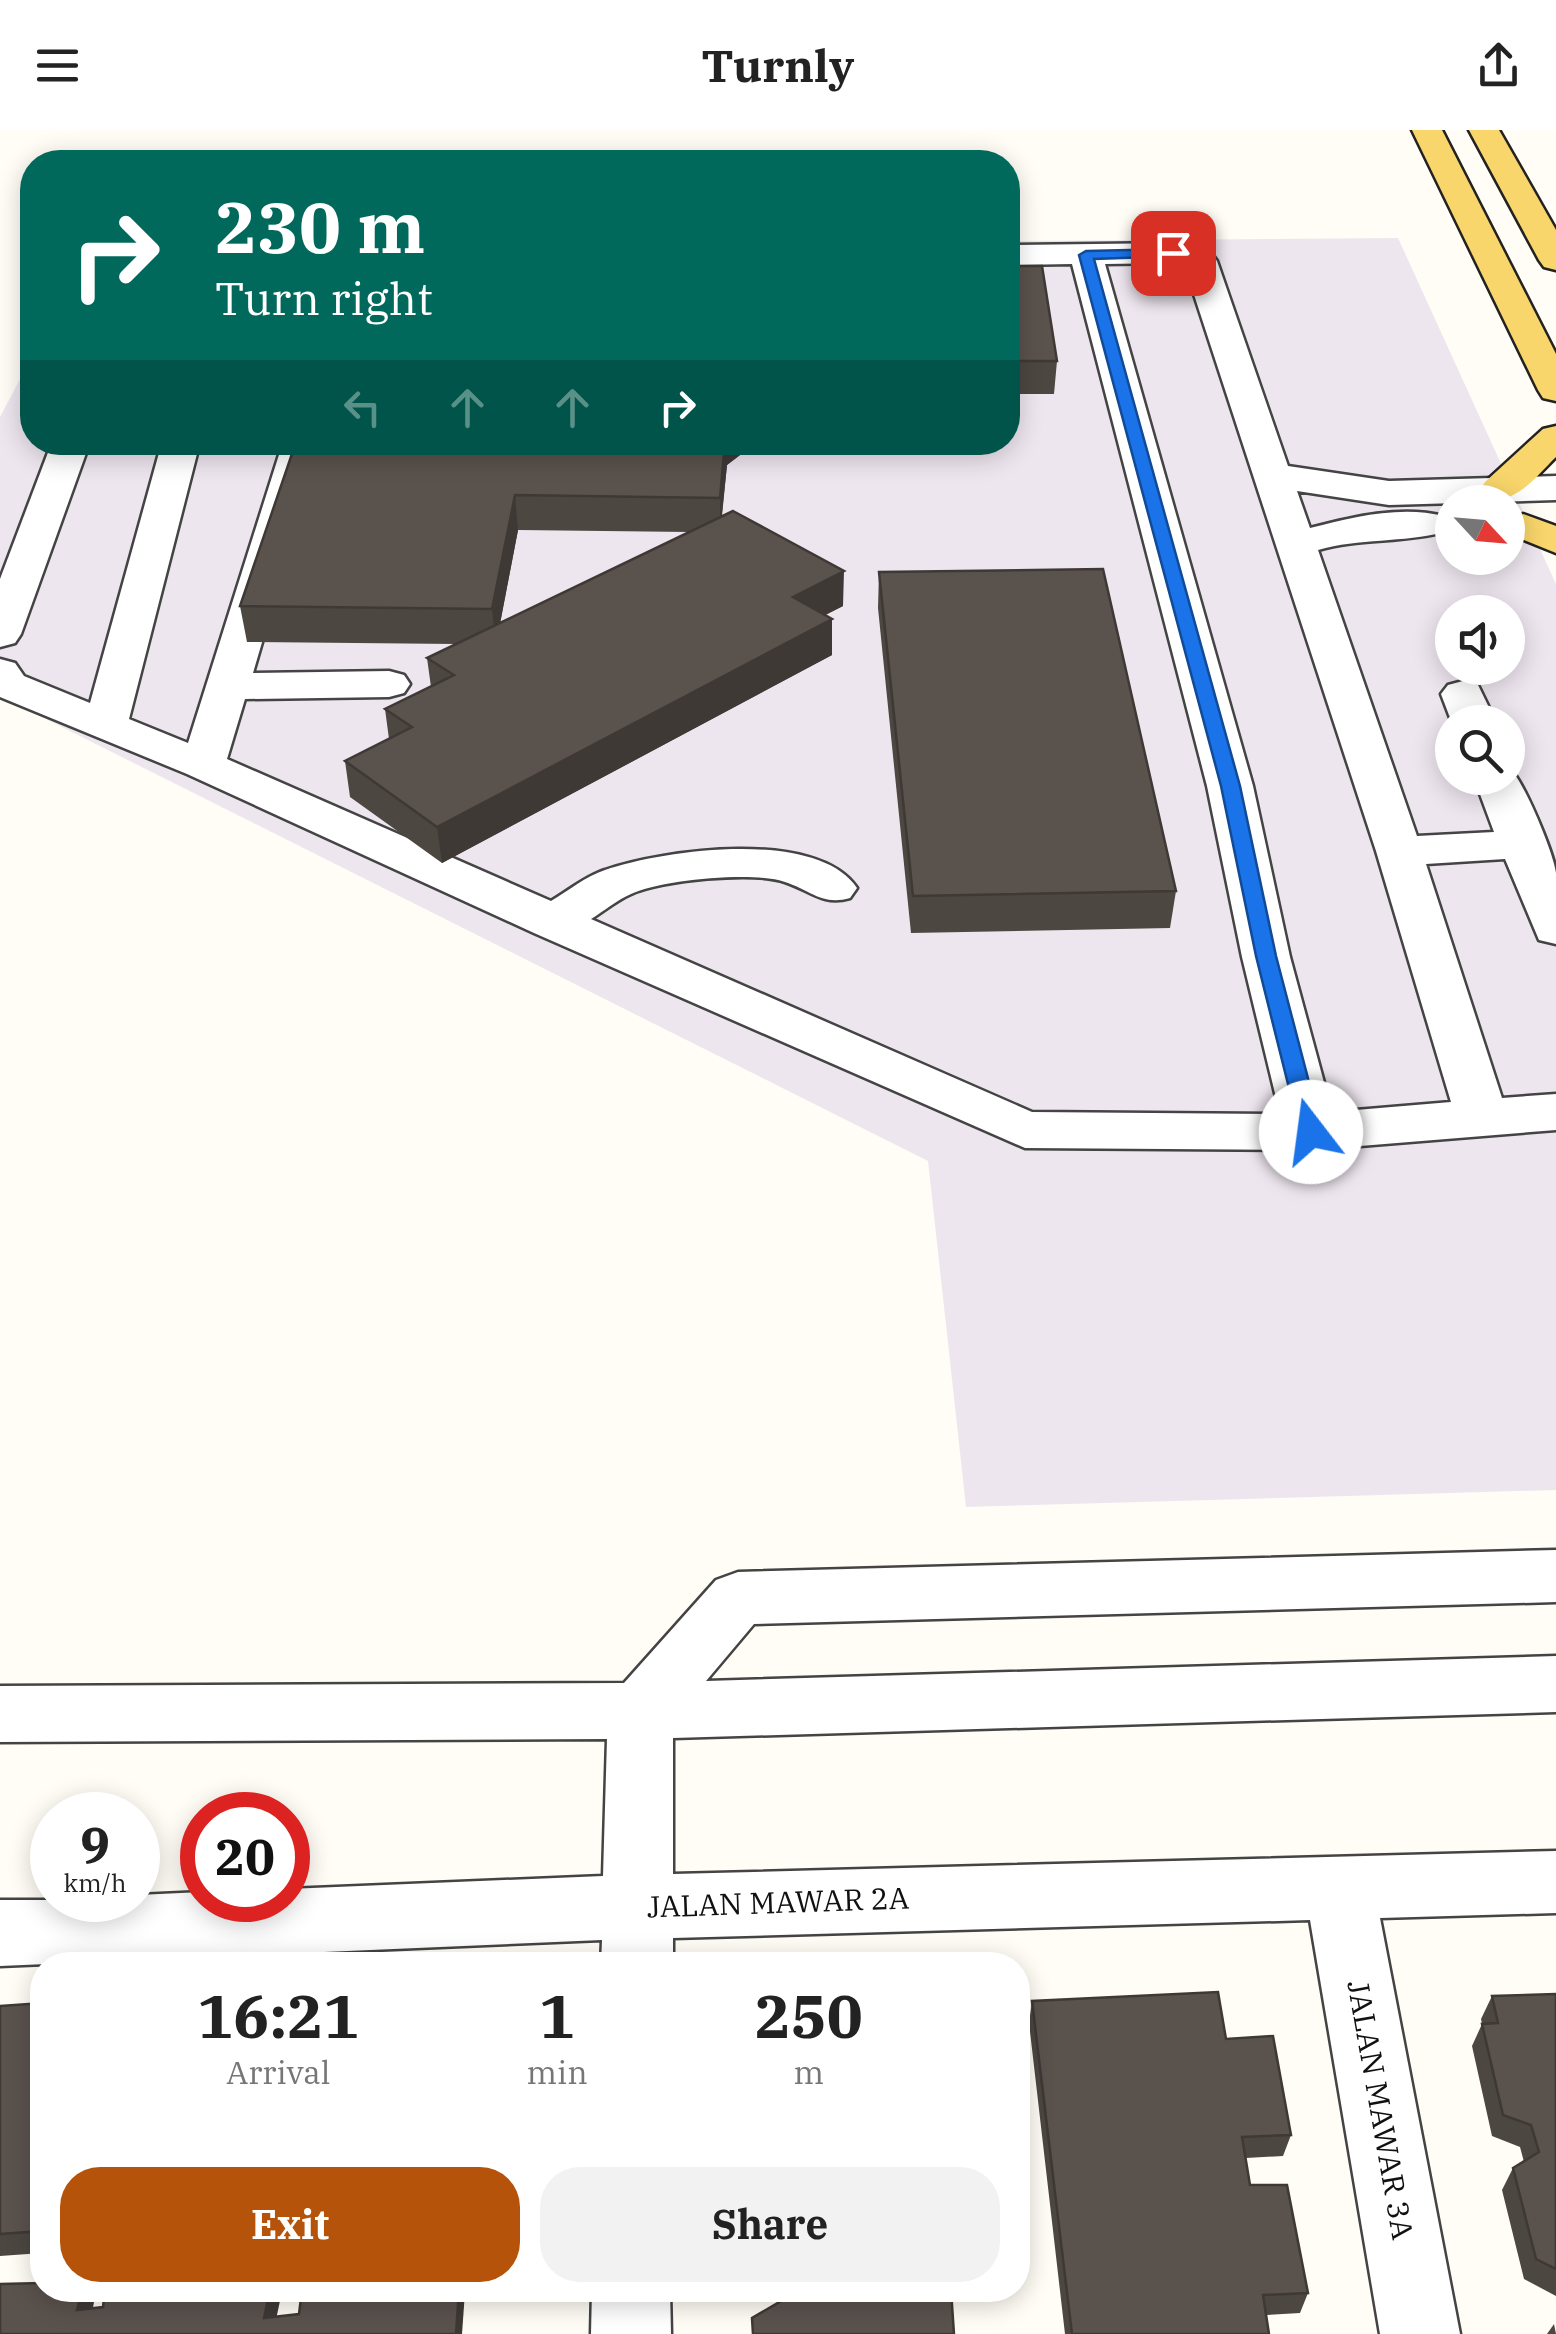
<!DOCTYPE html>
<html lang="en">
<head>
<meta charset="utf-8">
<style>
	body { margin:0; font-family:"IBM Plex Serif",serif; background:#f2f2f2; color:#222; height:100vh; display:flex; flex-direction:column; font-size:38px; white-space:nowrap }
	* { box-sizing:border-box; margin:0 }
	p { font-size:32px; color:#767676 }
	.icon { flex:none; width:55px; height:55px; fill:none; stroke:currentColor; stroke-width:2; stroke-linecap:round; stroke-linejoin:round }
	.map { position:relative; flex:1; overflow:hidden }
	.side { position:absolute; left:30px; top:1822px; width:1000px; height:350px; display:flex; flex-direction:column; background:#fff; border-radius:40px; box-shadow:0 5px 25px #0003 }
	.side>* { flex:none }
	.guide { position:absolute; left:20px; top:20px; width:1000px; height:305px; border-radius:40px; box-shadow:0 5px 25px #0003; background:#00695c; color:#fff; overflow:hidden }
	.needle { width:65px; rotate:116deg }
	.controls { position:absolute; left:1435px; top:355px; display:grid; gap:20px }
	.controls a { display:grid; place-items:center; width:90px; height:90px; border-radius:50%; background:#fff; box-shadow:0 5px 25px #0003; font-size:50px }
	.speed { position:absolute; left:30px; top:1662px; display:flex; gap:20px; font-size:50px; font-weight:700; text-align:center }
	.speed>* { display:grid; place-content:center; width:130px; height:130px; border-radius:50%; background:#fff; box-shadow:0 5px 25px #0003; line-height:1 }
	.speed small { font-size:25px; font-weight:400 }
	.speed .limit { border:15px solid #d22; background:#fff; color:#111 }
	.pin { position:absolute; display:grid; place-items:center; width:85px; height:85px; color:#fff; margin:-42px; border-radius:20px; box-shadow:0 5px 15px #0006 }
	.me { position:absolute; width:110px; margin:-55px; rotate:345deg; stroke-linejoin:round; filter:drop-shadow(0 0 8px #0008) }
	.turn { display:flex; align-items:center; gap:35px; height:210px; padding:0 30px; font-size:45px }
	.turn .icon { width:130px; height:130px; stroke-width:2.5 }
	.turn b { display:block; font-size:70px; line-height:85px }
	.lanes { display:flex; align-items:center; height:95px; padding:0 30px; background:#0003; justify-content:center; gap:50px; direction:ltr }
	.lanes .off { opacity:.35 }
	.eta { display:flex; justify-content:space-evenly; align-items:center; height:170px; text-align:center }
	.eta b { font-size:60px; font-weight:800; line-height:70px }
	.cta { display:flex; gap:20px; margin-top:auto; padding:20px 30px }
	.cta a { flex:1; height:115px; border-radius:40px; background:#b45309; color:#fff; font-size:40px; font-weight:800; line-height:115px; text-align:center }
	.cta a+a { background:#f2f2f2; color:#222 }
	header { display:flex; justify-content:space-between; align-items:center; height:130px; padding:0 30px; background:#fff; font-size:45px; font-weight:800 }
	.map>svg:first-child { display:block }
	.industrial { fill:#eee6ef; fill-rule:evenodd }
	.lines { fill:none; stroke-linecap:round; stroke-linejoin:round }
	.minor-casing { stroke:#444; stroke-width:5 }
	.major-casing { stroke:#222; stroke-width:5 }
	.minor { fill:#fff; fill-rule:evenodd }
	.major { fill:#f9d66b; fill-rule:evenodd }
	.wall { fill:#4d4742; fill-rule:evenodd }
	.shaded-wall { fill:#3f3936 }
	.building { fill:#5a524d; stroke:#3f3936; stroke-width:2.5 }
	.route { fill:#1a73e8; stroke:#114b97; stroke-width:2.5 }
	.labels { text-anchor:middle; stroke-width:10; stroke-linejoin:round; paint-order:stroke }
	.near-street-label { font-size:30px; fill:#111; stroke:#fff }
</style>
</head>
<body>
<header><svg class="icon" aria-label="menu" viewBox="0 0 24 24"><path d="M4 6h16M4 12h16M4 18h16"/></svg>Turnly<svg class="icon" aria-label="share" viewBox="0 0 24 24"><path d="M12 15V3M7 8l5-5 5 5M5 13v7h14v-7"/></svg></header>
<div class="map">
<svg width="1556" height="2204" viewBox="0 0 1556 2204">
	<rect width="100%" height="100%" fill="#fffdf5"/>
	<path class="industrial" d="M1398,108L1556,454V1360L966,1377L928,1031L0,566V287L27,236H32V312H1008V111ZM1452,372H1508V428H1452ZM1452,482H1508V538H1452ZM1452,592H1508V648H1452Z"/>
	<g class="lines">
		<defs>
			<g id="minor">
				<path d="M1173,113L1212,124L1217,131L1288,336L1389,351L1556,346V370L1389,375L1297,361L1310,398C1352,387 1401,375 1444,386L1450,394L1444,402C1403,413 1359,408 1318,420L1417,706L1494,702L1474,648H1508V637C1522,646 1554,724 1556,743C1556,766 1556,791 1556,814L1539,810L1505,729L1426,734L1502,968L1556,964V1000L1311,1020L1025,1018L534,803L187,644L0,567V529L15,533L24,546L90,573L162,312H200L129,589L188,613L283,312H321L253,543L389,541L404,545L410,554L404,563L389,567L245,569L227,629L551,771C568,761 586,746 605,740C663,720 817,698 857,758L850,768C822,776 810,760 785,752C753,741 661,750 631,764C617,770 604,781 591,789L1032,982L1280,984L1242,827L1207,656L1072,134L1008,135V115ZM1171,133L1185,137L1376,721L1451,972L1332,982L1290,827L1253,656L1105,134Z"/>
				<polygon points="52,312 90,312 21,504 15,513 0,517 0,449"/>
				<polygon points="1463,551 1478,555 1496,592 1452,593 1441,564 1448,555"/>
				<polygon points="1556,1420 1556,1472 754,1494 706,1551 1556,1526 1556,1582 673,1608 673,1744 1556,1721 1556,1783 1380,1788 1460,2204 1380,2204 1310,1790 673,1808 673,1835 601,1835 602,1810 0,1836 0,1770 138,1770 138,1765 202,1762 202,1770 288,1770 288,1759 603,1746 607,1609 0,1612 0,1556 624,1553 716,1450 738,1442"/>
				<polygon points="592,2160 670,2160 671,2204 591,2204"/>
			</g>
			<g id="major">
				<polygon points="1412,0 1442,0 1556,224 1556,271 1543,268 1538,260"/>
				<polygon points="1469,0 1499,0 1556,100 1556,140 1544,137 1539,130"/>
				<path d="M1556,296V327C1535,347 1516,376 1485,368L1480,360L1485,352L1543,299Z"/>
				<polygon points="1523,384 1556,396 1556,423 1509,404 1508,390"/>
			</g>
		</defs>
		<use href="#minor" class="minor-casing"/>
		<use href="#major" class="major-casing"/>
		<use href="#minor" class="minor"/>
		<use href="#major" class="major"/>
	</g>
	<g class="wall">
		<polygon points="1008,136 1057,231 1054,264 1008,264"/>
		<path d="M296,312H757L727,335L722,386L843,476L825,485L832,489V525L442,733L350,667L345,631L389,609L385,579L431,557L427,528L456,514L247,512L240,476ZM518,400L689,402L500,493Z"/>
		<polygon points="879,442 1176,761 1170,798 911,803 878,478"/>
		<polygon points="1556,1864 1556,2166 1524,2149 1502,2060 1513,2038 1524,2032 1520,2017 1492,2006 1472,1916 1482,1894 1481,1889 1492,1866"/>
		<polygon points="1032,1871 1226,1909 1291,2005 1283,2026 1246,2028 1250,2055 1308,2163 1300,2183 1266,2185 1269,2204 1065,2204 1029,1893"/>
		<polygon points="42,1873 42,2123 0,2126 0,1876"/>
		<polygon points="1554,2194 1556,2204 1547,2204"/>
	</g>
	<g class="shaded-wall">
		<polygon points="725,312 757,312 727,335 720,402 720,368"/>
		<polygon points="515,365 518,400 496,515 492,479"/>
		<polygon points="844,441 843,476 792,502 793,467"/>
		<polygon points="832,489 832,525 442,733 437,697"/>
		<polygon points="82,2160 88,2160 94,2172 89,2200 77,2180"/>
		<polygon points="270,2160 278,2160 281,2166 273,2204 264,2188"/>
		<polygon points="459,2160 465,2160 465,2162 462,2204 456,2204"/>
	</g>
	<g class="building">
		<polygon points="1008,136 1042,136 1057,231 1008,231"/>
		<polygon points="296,312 725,312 720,368 515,365 492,479 240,476"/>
		<polygon points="733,381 844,441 793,467 832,489 437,697 345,631 412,597 385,579 454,545 427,528"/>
		<polygon points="1103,439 1176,761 913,766 879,442"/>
		<polygon points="512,1828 520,1835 385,1835 385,1834"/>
		<polygon points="318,1832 317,1835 272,1835"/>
		<polygon points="1218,1862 1226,1909 1273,1906 1291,2005 1242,2007 1250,2055 1287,2055 1308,2163 1263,2165 1269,2204 1072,2204 1032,1871"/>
		<polygon points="1556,1864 1556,2139 1536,2129 1513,2038 1539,2022 1531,1995 1503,1985 1482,1894 1498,1893 1492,1866"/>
		<polygon points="42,1873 42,2101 0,2104 0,1876"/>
		<polygon points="42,2153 42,2160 82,2160 77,2180 103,2177 105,2160 270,2160 264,2188 299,2184 302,2160 459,2160 456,2204 0,2204 0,2154"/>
		<polygon points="780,2160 951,2160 954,2204 753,2204 752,2188 781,2171"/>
	</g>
	<polygon class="route" points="1173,119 1178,120 1178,126 1094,129 1240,656 1276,826 1322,1002 1311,1010 1300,1002 1256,826 1221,656 1079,125 1086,121"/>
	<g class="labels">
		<g class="near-street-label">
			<text transform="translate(778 1773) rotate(-2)" y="10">JALAN MAWAR 2A</text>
			<text transform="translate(1380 1980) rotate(80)" y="10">JALAN MAWAR 3A</text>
		</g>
	</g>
</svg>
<div class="controls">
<a><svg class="needle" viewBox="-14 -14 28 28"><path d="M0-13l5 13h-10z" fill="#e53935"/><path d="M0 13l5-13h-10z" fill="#767676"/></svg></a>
<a><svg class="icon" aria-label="sound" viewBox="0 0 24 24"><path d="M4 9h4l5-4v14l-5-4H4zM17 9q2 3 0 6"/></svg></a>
<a><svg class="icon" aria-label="search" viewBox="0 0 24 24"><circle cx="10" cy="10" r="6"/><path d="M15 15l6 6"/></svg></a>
</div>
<div class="speed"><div>9<small>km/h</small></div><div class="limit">20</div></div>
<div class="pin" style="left:1173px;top:123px;background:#d93025"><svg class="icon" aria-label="arrive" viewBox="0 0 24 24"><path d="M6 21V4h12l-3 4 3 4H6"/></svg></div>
<svg class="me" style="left:1311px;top:1002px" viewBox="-20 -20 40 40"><circle r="19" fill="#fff"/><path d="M0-13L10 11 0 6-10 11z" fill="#1a73e8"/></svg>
<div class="guide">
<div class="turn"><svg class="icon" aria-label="right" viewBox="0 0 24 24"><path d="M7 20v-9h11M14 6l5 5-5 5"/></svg><div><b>230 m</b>Turn right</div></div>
<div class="lanes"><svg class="icon off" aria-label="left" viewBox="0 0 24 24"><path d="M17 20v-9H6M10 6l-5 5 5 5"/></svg><svg class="icon off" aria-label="ahead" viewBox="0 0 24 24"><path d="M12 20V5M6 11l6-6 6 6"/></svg><svg class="icon off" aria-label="ahead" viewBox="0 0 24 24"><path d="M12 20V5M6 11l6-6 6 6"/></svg><svg class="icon" aria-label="right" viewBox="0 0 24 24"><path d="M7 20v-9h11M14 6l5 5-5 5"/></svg></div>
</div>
<section class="side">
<div class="eta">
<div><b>16:21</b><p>Arrival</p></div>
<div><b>1</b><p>min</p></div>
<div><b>250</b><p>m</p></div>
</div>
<div class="cta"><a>Exit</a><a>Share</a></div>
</section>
</div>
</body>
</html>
